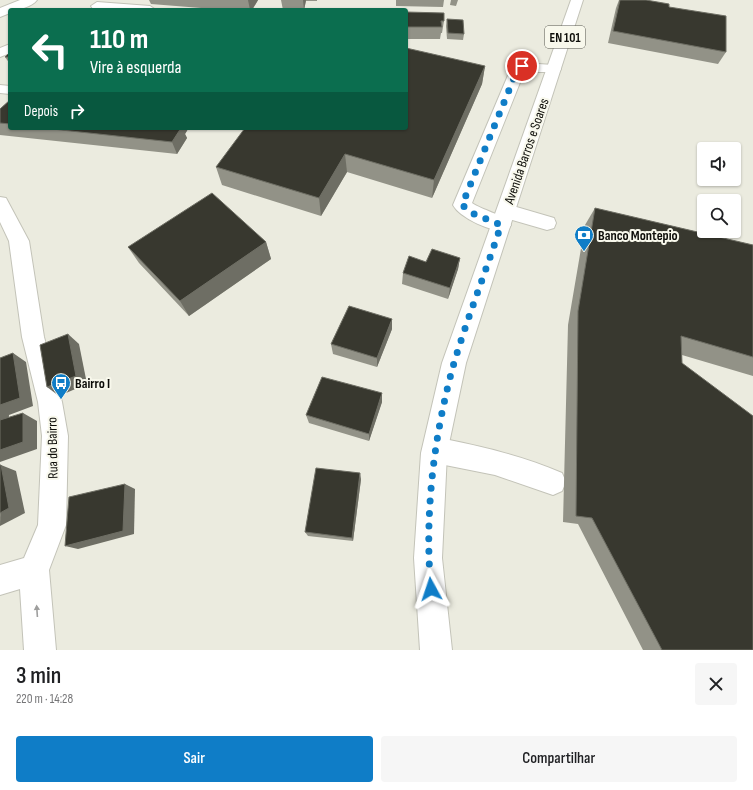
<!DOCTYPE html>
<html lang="pt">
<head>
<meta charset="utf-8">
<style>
	body { margin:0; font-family:"Sofia Sans Condensed",sans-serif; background:#f6f6f6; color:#202124; height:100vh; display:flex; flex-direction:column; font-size:15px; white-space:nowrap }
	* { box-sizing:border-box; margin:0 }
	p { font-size:13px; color:#757577 }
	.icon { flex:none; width:22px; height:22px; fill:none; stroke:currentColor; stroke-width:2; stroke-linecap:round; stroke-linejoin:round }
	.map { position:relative; height:650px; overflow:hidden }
	.sheet { display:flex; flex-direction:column; background:#fff; flex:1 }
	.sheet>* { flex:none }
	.hud { position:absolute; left:8px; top:8px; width:400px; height:122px; border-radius:4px; box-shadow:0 1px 3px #0004; background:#0b6e4f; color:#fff; overflow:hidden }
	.fabs { position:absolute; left:697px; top:142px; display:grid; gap:8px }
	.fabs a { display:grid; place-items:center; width:44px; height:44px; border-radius:4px; background:#fff; box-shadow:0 1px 3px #0004; font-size:20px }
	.pin { position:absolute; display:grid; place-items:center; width:34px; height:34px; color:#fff; margin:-17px; border:2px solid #fff; border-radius:50%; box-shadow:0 1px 4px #0007 }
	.me { position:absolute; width:44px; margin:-22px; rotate:355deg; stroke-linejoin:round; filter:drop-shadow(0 0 3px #0008) }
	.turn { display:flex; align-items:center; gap:14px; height:84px; padding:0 16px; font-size:18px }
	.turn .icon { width:52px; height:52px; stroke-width:2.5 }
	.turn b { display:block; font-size:28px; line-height:34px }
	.then { display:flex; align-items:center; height:38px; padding:0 16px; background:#0003; gap:8px; font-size:15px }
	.round { display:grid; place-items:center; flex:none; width:42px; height:42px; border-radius:4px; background:#f6f6f6 }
	.headline { display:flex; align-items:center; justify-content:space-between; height:68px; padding:0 16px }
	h1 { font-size:24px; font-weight:600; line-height:30px }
	.action { display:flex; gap:8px; margin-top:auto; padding:8px 16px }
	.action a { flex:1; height:46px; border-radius:4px; background:#0f7dc7; color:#fff; font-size:16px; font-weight:600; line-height:46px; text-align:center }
	.action a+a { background:#f6f6f6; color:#202124 }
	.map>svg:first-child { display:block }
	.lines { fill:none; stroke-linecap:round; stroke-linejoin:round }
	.minor-casing { stroke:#c3c3b8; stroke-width:2 }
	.major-casing { stroke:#c3c3b8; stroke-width:2 }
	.highway-casing { stroke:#c3c3b8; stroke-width:2 }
	.minor { fill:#fff; fill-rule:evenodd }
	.major { fill:#fff; fill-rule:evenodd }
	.highway { fill:#fff; fill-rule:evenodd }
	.wall { fill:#929287 }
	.shaded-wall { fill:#6e6e64 }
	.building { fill:#38382f; stroke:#6e6e64 }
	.oneway { fill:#9e9e9d }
	.route { stroke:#0f7dc7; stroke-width:7; stroke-dasharray:0 12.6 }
	.labels { text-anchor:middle; stroke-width:4; stroke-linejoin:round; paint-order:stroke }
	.shield { fill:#f8f8ec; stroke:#54544d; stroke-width:1 }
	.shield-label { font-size:13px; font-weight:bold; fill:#0d0d09 }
	.street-label { font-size:14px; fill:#0d0d09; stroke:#f8f8ec }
	.poi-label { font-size:14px; font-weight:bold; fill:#0d0d09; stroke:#f8f8ec; text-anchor:start }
</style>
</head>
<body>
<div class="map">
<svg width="753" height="650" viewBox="0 0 753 650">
	<rect width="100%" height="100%" fill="#ebebdf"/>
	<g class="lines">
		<defs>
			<g id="minor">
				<polygon points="97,2 150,6 156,10 93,9 91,6"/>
				<polygon points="10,44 10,53 0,57 0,48"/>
				<path d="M522,63L554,65L559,66L561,69L559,72H526L523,75L472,203C482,210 505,215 511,225L508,230C494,234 460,218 453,205L509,73L517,64Z"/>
				<polygon points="0,85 10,86 10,94 0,93"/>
				<polygon points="0,197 6,198 29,241 44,337 62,402 68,436 66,525 49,570 56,650 24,650 20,589 0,595 0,565 24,558 38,525 42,436 38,402 22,337 9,241 0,222"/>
				<polygon points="506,204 554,218 556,223 554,228 547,230 499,216 497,211 499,206"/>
				<path d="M435,437C479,446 521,455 562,473L566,482L562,491L553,495L495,475L435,463L426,459L422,450L426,441Z"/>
			</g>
			<polygon id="major" points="571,0 583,0 466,363 447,453 442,558 452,650 420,650 414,558 421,453 442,363"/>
			<path id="highway" d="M20,0H37C32,7 18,10 10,10V13L0,17V8Z"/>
		</defs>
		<use href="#minor" class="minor-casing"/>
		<use href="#major" class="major-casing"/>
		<use href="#highway" class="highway-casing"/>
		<use href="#minor" class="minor"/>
		<use href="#major" class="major"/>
		<use href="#highway" class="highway"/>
	</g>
	<g class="wall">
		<polygon points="149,0 258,0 252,10 226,10 151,4"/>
		<polygon points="279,0 317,0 317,1 306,1 304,10 283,10 281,0"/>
		<polygon points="396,0 444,0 443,7 396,6"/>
		<polygon points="451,0 458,0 456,6 450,5"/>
		<polygon points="619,0 646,0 669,7 726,52 718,64 608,43 616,8"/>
		<polygon points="406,12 444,21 442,33 441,33 440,39 406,39"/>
		<polygon points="447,19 464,34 463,40 447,39 446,26"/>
		<polygon points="10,52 10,64 5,57"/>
		<polygon points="485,66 482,84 432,198 347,172 321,216 222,185 216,167 406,128"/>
		<polygon points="10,100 10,128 188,128 188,129 185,134 187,138 177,154 0,135 0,109"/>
		<polygon points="595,208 753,245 753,376 682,355 682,363 753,650 643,650 578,524 563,522 568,325 585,225"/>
		<polygon points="266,242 271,259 189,316 139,263 128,247"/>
		<polygon points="460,258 458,269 448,299 402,284 403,273 426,262"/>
		<polygon points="392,329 377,367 333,354 331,344"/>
		<polygon points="382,393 382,402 369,441 309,423 306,415"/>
		<polygon points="361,479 353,541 308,536 305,532"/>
	</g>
	<g class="shaded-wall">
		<polygon points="248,0 258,0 252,10 250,10"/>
		<polygon points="303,0 306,0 304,10"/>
		<polygon points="485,66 482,84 432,198 434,180"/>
		<polygon points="179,128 188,128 188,129 185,134 187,138 177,154 172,142"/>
		<polygon points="345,154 347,172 321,216 319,198"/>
		<polygon points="266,242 271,259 189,316 180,301"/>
		<polygon points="460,258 458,269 448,299 450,288"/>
		<polygon points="392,319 392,329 377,367 377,358"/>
		<polygon points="68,334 79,344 87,384 59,396 47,387"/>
		<polygon points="13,353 26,362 33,406 9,415 8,430 0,426 0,405"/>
		<polygon points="382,393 382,402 369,441 369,434"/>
		<polygon points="23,413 37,421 37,449 0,462 0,450"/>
		<polygon points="1,465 16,471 25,513 0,526"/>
		<polygon points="360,473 361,479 353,541 352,538"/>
		<polygon points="125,484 135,489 134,534 78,549 65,546"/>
	</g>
	<g class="building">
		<polygon points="620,0 646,0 669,4 669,7 726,16 726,52 613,31"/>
		<polygon points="406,12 444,13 444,21 441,21 442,27 406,27"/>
		<polygon points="447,19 463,20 464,34 448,33"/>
		<polygon points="406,48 485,66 434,180 345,154 319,198 216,167 245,128 406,128"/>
		<polygon points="10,52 10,57 5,57"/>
		<polygon points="10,100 10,124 0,123 0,109"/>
		<polygon points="43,128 181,128 172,142"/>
		<polygon points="212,193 266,242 180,301 128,247"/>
		<polygon points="595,208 753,245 753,357 681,336 682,363 753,416 753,650 662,650 592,518 576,516 578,311"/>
		<polygon points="432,249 460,258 450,288 403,273 409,256 426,262"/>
		<polygon points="349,306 392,319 377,358 331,344"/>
		<polygon points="68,334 76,376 47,387 40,345"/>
		<polygon points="13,353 20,398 0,405 0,358"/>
		<polygon points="322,377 382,393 369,434 306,415"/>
		<polygon points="23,413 23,442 0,450 0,420"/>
		<polygon points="0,465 1,465 9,508 0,513"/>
		<polygon points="316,468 360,473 352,538 305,532"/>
		<polygon points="125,484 123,531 65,546 69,497"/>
	</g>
	<defs><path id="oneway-solid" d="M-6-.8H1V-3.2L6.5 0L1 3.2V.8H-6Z"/></defs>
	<use class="oneway" href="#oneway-solid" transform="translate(37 611) rotate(-94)"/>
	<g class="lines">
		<path class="route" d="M431,589C424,515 434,434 454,363C468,316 486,271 501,225L474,214L462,205L516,73L522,66"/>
	</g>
	<defs>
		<symbol id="bank-pin" viewBox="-11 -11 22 30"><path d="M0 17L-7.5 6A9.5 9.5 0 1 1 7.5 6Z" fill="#0f7dc7" stroke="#f8f8ec"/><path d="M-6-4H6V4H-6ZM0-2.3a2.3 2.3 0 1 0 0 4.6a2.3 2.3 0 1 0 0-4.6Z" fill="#fff"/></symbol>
		<symbol id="bus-pin" viewBox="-11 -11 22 30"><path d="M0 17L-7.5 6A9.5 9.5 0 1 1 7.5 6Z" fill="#0f7dc7" stroke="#f8f8ec"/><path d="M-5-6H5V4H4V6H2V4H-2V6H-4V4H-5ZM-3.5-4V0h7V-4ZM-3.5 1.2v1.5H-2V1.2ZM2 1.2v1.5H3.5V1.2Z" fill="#fff"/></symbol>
	</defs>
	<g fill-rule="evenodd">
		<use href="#bank-pin" x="573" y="224" width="22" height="30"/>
		<use href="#bus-pin" x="50" y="372" width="22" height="30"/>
	</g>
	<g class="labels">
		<rect class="shield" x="545" y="26" width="40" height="22" rx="3"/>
		<g class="shield-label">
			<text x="565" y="42">EN 101</text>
		</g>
		<g class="street-label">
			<text transform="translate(526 151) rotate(-71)" y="5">Avenida Barros e Soares</text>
			<text transform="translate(52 448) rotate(-91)" y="5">Rua do Bairro</text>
		</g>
		<g class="poi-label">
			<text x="598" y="240">Banco Montepio</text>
			<text x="75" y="388">Bairro I</text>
		</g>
	</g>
</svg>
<div class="fabs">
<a><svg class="icon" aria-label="sound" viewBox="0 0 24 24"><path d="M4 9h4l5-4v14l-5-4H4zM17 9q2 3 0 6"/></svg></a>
<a><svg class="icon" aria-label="search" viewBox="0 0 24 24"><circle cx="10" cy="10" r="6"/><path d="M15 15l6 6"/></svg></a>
</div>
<div class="pin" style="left:522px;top:66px;background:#d93025"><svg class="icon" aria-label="arrive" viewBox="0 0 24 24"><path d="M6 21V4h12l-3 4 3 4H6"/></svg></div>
<svg class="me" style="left:431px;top:589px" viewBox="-20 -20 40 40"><path d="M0-17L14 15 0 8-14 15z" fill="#0f7dc7" stroke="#fff" stroke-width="4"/></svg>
<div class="hud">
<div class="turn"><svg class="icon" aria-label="left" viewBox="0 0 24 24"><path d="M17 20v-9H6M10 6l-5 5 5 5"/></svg><div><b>110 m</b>Vire à esquerda</div></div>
<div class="then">Depois<svg class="icon" aria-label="right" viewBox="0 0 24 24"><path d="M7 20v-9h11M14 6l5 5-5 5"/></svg></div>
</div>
</div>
<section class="sheet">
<div class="headline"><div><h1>3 min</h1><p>220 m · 14:28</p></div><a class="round"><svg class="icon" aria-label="close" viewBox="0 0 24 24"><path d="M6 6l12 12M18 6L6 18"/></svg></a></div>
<div class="action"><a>Sair</a><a>Compartilhar</a></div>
</section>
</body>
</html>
